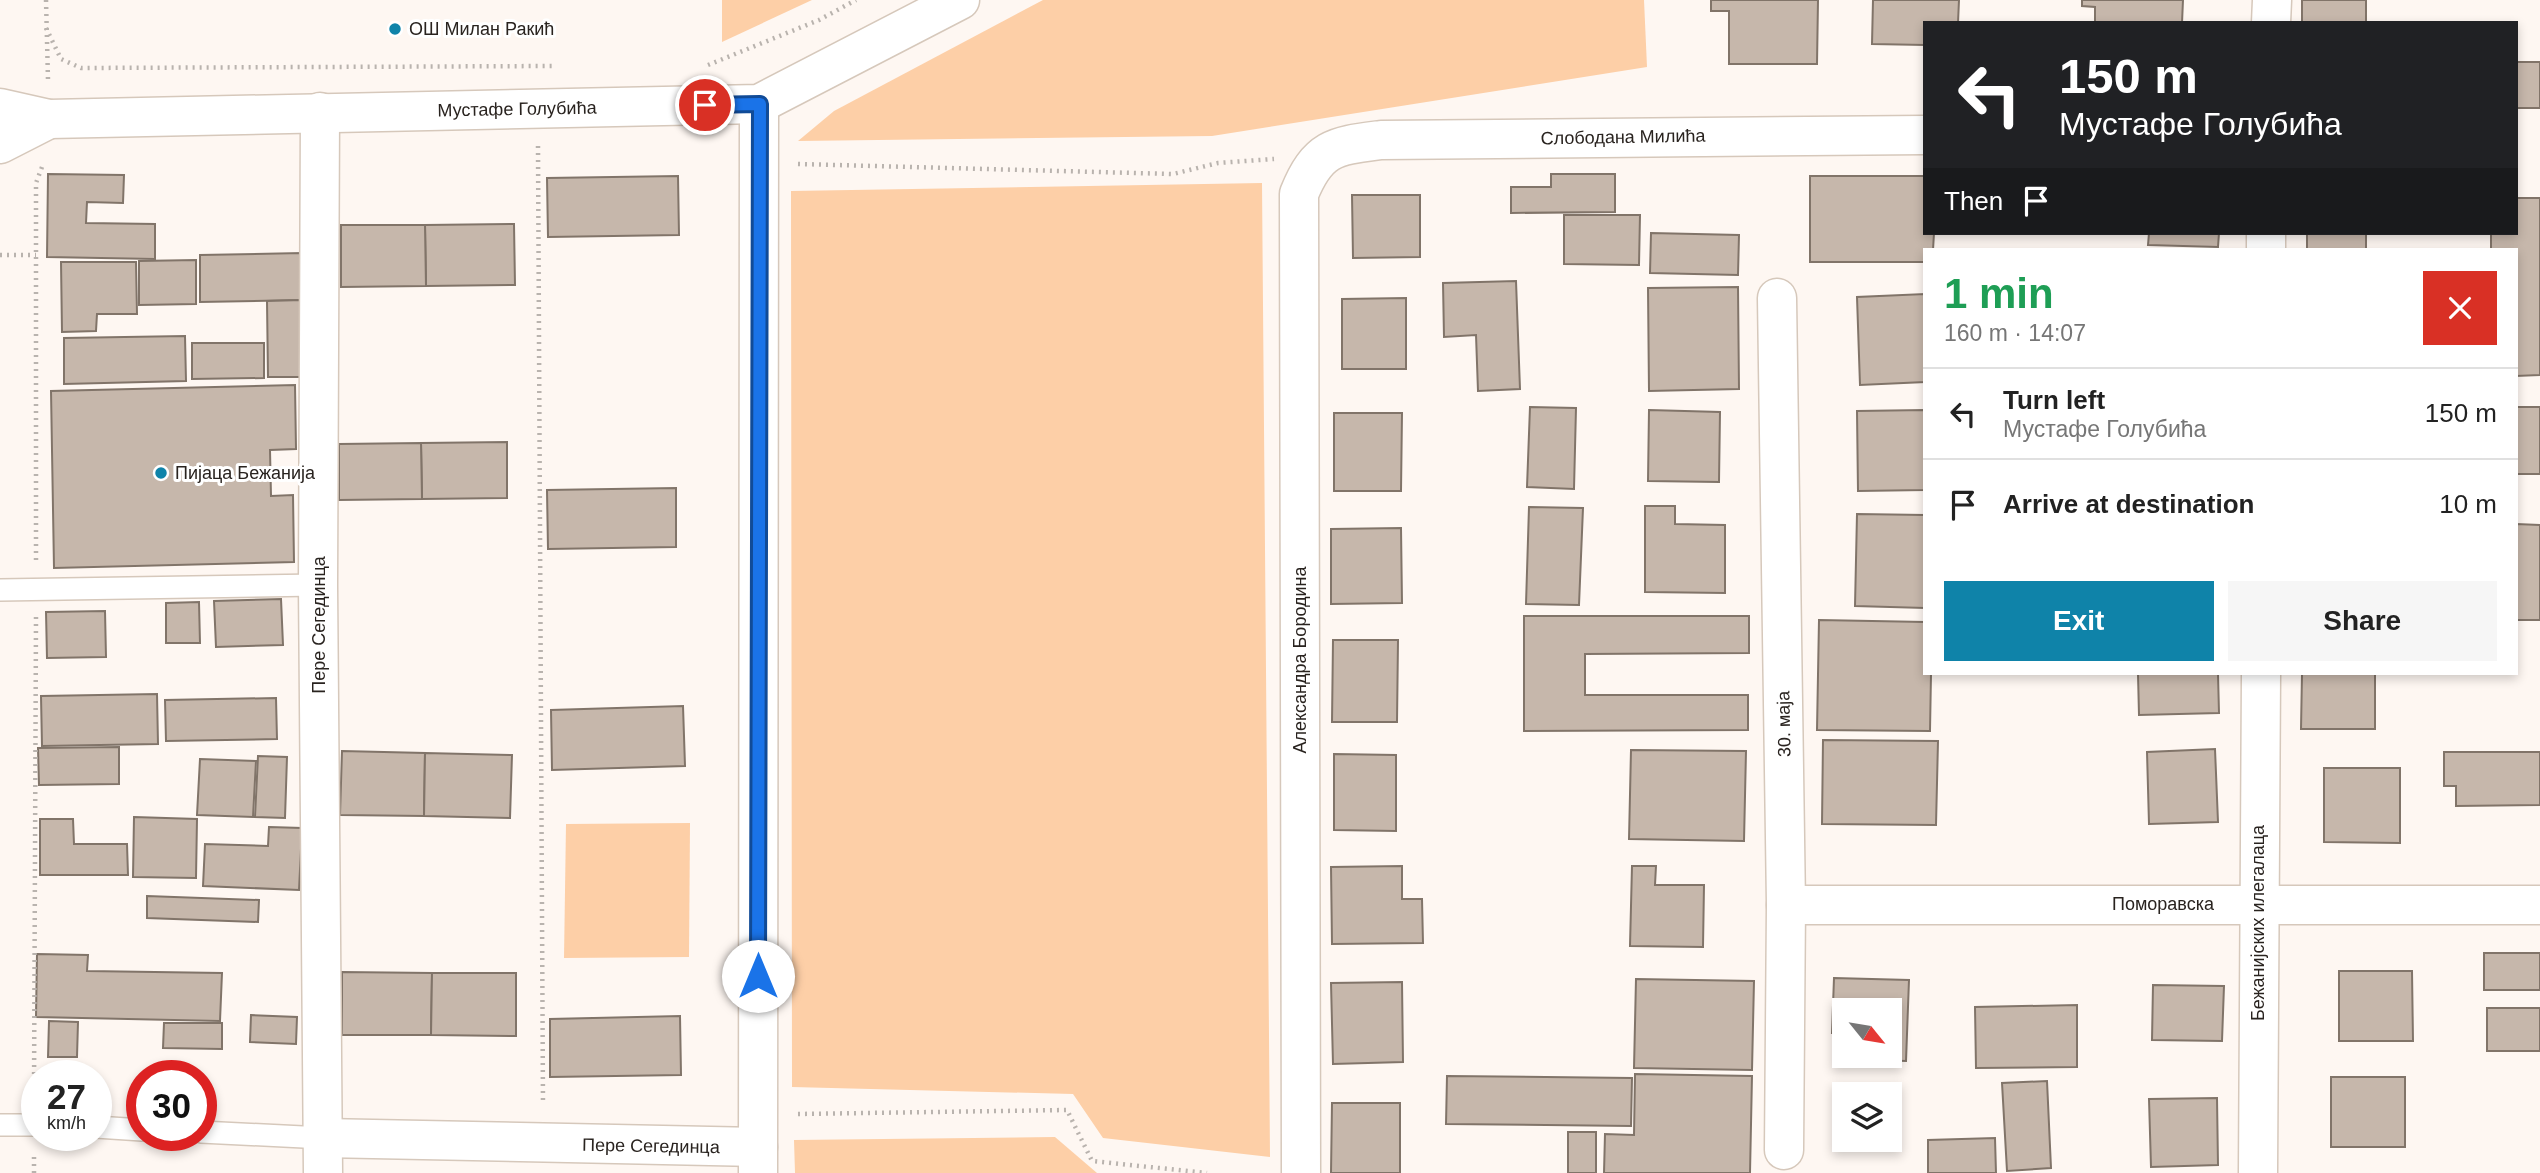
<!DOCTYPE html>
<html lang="en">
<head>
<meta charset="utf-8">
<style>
	body { margin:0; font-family:Helvetica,sans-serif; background:#f6f6f6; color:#222; height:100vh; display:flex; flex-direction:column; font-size:26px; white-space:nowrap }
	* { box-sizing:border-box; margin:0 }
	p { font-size:23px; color:#767676 }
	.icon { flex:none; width:38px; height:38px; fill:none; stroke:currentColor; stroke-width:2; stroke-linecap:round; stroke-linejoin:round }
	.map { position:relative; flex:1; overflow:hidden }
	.sheet { position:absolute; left:1923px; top:248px; width:595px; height:427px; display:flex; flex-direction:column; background:#fff; border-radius:0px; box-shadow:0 4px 10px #0003 }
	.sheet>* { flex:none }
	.top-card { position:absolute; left:1923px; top:21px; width:595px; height:214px; border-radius:0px; box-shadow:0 4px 10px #0003; background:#202124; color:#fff; overflow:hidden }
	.needle { width:46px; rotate:120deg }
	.tools { position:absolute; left:1832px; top:998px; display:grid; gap:14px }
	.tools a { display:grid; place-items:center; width:70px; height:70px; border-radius:0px; background:#fff; box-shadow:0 4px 10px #0003; font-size:35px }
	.speed { position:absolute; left:21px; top:1060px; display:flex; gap:14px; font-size:35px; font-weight:700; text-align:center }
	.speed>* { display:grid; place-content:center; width:91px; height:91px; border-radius:50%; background:#fff; box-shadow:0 4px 10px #0003; line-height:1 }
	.speed small { font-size:18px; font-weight:400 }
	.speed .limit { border:10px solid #d22; background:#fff; color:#111 }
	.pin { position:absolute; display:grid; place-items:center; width:60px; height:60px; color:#fff; margin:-30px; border:4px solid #fff; border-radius:50%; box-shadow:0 2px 7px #0007 }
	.me { position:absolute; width:77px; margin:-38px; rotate:0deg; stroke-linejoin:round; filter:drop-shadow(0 0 5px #0008) }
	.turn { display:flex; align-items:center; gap:24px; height:147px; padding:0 21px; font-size:32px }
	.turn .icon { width:91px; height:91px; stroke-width:2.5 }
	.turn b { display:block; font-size:49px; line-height:60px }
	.then { display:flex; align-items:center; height:66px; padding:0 21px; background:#0003; gap:14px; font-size:26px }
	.round { display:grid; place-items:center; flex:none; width:74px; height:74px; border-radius:0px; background:#f6f6f6 }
	.summary { display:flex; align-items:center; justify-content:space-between; height:119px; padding:0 21px }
	h1 { font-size:42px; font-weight:700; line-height:52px; color:#1e9e55 }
	.primary-button { display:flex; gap:14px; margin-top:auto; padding:14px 21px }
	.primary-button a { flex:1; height:80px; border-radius:0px; background:#0f83a9; color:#fff; font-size:28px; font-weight:700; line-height:80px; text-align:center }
	.primary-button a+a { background:#f6f6f6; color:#222 }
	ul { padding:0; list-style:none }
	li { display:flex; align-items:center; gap:21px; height:91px; padding:0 21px; border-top:2px solid #e0e0e0 }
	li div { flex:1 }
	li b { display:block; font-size:26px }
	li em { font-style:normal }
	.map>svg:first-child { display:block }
	.green { fill:#fdcfa7 }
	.building { fill:#c6b7ab; stroke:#817469; stroke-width:2; fill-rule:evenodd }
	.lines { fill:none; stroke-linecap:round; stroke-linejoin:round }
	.service-casing { stroke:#d6c8bb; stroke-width:24 }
	.minor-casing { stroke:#d6c8bb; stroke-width:41 }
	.path { stroke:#b9b3ae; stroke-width:4.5; stroke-dasharray:2 5; stroke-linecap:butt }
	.service { stroke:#fff; stroke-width:21 }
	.minor { stroke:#fff; stroke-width:38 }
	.route-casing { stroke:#114b97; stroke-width:18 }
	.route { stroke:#1a73e8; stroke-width:12 }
	.poi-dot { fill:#0f83a9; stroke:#fff; stroke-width:2.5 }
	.labels { text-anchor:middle; stroke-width:6; stroke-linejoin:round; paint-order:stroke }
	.poi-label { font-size:18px; fill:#29231f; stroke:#fff; text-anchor:start }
	.street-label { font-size:18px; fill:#29231f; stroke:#fff }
</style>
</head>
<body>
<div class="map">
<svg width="2540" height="1173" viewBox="0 0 2540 1173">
	<rect width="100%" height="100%" fill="#fef7f2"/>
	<g class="green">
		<polygon points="722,0 812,0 722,42"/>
		<polygon points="1043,0 1644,0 1647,67 1212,136 798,141 834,111"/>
		<polygon points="1262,183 1270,1157 1103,1138 1073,1094 792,1087 791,191"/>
		<polygon points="690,823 689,957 564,958 566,824"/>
		<polygon points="1055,1137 1097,1173 795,1173 794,1140"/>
	</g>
	<g class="building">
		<polygon points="1711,0 1818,0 1817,64 1729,64 1729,11 1711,11"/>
		<polygon points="1873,0 1959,0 1958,23 1925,23 1925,45 1872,44"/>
		<polygon points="2082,0 2183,0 2182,23 2095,23 2095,7 2082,6"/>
		<rect x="2302" y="0" width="64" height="23"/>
		<rect x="2516" y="62" width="24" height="46"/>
		<polygon points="48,174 124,175 123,203 87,202 86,223 155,224 155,259 47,257"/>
		<polygon points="1551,174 1615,174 1615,212 1511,213 1511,187 1551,187"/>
		<polygon points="678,176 679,235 548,237 547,178"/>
		<polygon points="1810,176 1925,176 1925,233 1934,233 1933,250 1925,250 1925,262 1810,262"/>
		<polygon points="1352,195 1420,195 1420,257 1353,258"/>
		<polygon points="2516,198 2540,198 2540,375 2516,376 2516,250 2491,250 2491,233 2516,233"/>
		<polygon points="1564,215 1640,215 1639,265 1564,264"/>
		<polygon points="514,224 515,285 426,286 425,225"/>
		<polygon points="341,225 425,225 426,286 341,287"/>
		<polygon points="1651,233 1739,235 1738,275 1650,273"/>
		<polygon points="2149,233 2219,233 2218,247 2148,245"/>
		<rect x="2307" y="233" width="59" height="17"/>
		<polygon points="302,253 302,300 200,302 200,255"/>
		<polygon points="196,260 196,304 139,305 139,261"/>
		<polygon points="61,262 136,262 137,314 97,314 96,331 62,332"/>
		<polygon points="1516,281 1520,389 1478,391 1476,335 1444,337 1443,283"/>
		<polygon points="1738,287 1739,389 1649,391 1648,288"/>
		<polygon points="1925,294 1925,382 1860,385 1857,297"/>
		<polygon points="1406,298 1406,369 1342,369 1342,299"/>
		<polygon points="302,300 303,377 268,377 267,301"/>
		<polygon points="185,336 186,381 64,384 64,338"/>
		<polygon points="192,343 264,343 264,378 192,379"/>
		<polygon points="295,385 296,449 270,450 271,496 293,495 294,562 54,568 51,391"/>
		<polygon points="1530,407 1576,408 1574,489 1527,487"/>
		<rect x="2516" y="407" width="24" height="67"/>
		<polygon points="1649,410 1720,412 1719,482 1648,481"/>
		<polygon points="1925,410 1925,490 1858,491 1857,411"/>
		<polygon points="1334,413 1402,413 1401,491 1334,491"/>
		<polygon points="507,442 507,498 422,499 421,443"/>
		<polygon points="421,443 422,499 339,500 339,444"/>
		<polygon points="676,488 676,547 548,549 547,490"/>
		<polygon points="1645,506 1675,506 1675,524 1725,525 1725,593 1645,592"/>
		<polygon points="1529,507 1583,508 1579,605 1526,604"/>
		<polygon points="1857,514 1925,515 1925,608 1855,606"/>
		<polygon points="2516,524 2540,525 2540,620 2516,620"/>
		<polygon points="1401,528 1402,603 1331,604 1331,529"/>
		<polygon points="281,599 283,645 216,647 214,601"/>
		<polygon points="199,602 200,643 166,643 166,603"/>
		<polygon points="105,611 106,657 47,658 46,612"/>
		<polygon points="1524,616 1749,616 1749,653 1585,654 1585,695 1748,695 1748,730 1524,731"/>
		<polygon points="1819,620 1925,622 1925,674 1931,674 1930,731 1817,730"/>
		<polygon points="1333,640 1398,640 1397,722 1332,722"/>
		<polygon points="2138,674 2218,674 2219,713 2139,715"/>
		<polygon points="2302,674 2375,674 2375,729 2301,729"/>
		<polygon points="157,694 158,744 42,746 41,696"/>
		<polygon points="276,698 277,739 166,741 165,700"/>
		<polygon points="683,706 685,766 552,770 551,710"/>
		<polygon points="1823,740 1938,741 1936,825 1822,824"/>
		<polygon points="119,747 119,784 39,785 38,748"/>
		<polygon points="2215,749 2218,822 2149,824 2147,752"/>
		<polygon points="1631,750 1746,751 1744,841 1629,839"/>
		<polygon points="342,751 425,753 424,816 340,815"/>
		<polygon points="2444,752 2540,752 2540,805 2456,806 2456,786 2444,786"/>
		<polygon points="425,753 512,755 510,818 424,816"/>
		<polygon points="1334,754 1396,755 1396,831 1334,830"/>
		<polygon points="258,756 287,757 285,818 255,817"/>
		<polygon points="200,759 256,761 253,817 197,815"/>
		<polygon points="2324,768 2400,768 2400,843 2324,842"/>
		<polygon points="134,817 197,819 196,878 133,877"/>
		<polygon points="40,819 73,819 74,844 127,844 128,875 40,875"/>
		<polygon points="269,827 302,828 299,890 203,886 205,844 268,846"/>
		<polygon points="1402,866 1402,899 1422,899 1423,943 1332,944 1331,867"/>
		<polygon points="1632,866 1656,866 1655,885 1704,885 1703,947 1630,946"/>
		<polygon points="147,896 259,900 258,922 147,918"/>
		<rect x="2484" y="953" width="56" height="37"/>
		<polygon points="37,954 88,955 87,971 222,973 220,1021 36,1017"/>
		<polygon points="2339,971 2412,971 2413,1041 2339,1041"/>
		<polygon points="342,972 432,973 431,1035 342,1035"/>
		<polygon points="432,973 516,973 516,1036 431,1035"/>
		<path d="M1834,978L1909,980L1906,1061L1842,1059L1843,1033H1832ZM1844,1010H1890V1055H1844Z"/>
		<polygon points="1636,979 1754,981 1752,1070 1634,1068"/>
		<polygon points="1402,982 1403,1062 1333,1064 1331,983"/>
		<polygon points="2153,985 2224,986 2222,1041 2152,1040"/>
		<polygon points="2077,1005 2077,1067 1976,1068 1975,1007"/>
		<rect x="2487" y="1008" width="53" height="43"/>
		<polygon points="251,1015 297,1017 296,1044 250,1042"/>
		<polygon points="680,1016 681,1075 550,1077 550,1019"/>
		<polygon points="49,1021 78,1022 77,1057 48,1057"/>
		<polygon points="164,1023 222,1023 222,1049 163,1048"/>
		<polygon points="1635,1074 1752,1076 1750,1173 1604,1173 1605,1134 1634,1135"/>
		<polygon points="1447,1076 1632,1078 1631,1126 1446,1124"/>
		<rect x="2331" y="1077" width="74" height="70"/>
		<polygon points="2047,1081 2051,1168 2007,1171 2002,1083"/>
		<polygon points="2217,1098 2218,1165 2151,1167 2149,1099"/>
		<polygon points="1332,1103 1400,1103 1400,1173 1331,1173"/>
		<rect x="1568" y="1132" width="28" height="41"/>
		<polygon points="1995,1138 1996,1173 1928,1173 1928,1140"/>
	</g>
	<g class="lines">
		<defs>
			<g id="service">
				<polyline points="0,590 318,585"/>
				<polyline points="0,1125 37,1125"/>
				<polyline points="96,1127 142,1130"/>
				<polyline points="201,1132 323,1138"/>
			</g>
			<g id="minor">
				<polyline points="2271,23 2272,0"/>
				<polyline points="0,108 49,119 759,104 960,0"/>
				<polyline points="320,112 318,585 323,1173"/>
				<polyline points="0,144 49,119"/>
				<polyline points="2266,250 2266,233"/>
				<polyline points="1777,298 1786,905 1784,1150"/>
				<polyline points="1786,905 2540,905"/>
				<polyline points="323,1138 758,1147"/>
				<polyline points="758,1173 759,104"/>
				<path d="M1301,1173L1299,194C1318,147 1335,146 1381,140L1925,135"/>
				<polyline points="2258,1173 2261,674"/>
			</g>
		</defs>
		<use href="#service" class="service-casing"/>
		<use href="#minor" class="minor-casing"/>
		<g class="path">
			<polyline points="46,0 48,80"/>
			<polyline points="46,28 61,59 81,68 553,66"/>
			<polyline points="708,65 819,20 856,0"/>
			<polyline points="538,146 543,1104"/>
			<polyline points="798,164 1173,174 1218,163 1274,159"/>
			<polyline points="0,255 36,255"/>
			<polyline points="36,560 36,183 42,167"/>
			<polyline points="34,1095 36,617"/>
			<polyline points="798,1114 1067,1110 1092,1161 1207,1173"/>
			<polyline points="34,1173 34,1153"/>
		</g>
		<use href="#service" class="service"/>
		<use href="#minor" class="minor"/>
	</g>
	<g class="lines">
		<defs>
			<polyline id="route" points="705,105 760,104 758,976"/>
		</defs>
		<use href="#route" class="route-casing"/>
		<use href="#route" class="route"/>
	</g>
	<g class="poi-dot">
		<circle cx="395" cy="29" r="7"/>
		<circle cx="161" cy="473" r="7"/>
	</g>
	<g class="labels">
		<g class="poi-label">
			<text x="409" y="35">ОШ Милан Ракић</text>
			<text x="175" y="479">Пијаца Бежанија</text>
		</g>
		<g class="street-label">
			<text transform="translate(517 109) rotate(-1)" y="6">Мустафе Голубића</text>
			<text transform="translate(1623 137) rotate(-1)" y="6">Слободана Милића</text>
			<text transform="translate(319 625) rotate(-90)" y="6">Пере Сегединца</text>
			<text transform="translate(1300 660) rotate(-90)" y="6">Александра Бородина</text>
			<text transform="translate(1784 724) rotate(-91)" y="6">30. маја</text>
			<text x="2163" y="910">Поморавска</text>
			<text transform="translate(2258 923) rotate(-90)" y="6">Бежанијских илегалаца</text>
			<text transform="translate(651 1146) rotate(1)" y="6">Пере Сегединца</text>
		</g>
	</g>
</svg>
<div class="tools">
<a><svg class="needle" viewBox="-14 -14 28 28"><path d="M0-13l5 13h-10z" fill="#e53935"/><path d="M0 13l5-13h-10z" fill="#767676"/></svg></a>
<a><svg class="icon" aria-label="layers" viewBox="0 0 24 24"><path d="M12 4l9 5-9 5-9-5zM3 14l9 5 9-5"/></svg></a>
</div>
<div class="speed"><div>27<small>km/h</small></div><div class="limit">30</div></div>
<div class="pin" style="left:705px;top:105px;background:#d93025"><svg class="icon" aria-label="arrive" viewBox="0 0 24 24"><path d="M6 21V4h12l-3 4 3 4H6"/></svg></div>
<svg class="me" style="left:758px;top:976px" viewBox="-20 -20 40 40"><circle r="19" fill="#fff"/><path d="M0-13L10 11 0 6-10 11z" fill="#1a73e8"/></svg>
<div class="top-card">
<div class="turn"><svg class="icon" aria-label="left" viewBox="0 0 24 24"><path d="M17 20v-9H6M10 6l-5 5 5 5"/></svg><div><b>150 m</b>Мустафе Голубића</div></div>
<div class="then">Then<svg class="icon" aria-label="arrive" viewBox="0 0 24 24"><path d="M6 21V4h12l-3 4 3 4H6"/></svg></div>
</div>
<section class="sheet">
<div class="summary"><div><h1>1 min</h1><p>160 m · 14:07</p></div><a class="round" style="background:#d93025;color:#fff"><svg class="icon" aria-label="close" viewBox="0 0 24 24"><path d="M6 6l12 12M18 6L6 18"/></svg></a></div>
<ul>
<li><svg class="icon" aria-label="left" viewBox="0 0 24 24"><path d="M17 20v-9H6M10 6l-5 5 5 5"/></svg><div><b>Turn left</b><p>Мустафе Голубића</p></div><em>150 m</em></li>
<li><svg class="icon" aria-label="arrive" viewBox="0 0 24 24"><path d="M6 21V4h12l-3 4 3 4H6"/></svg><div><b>Arrive at destination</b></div><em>10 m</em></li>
</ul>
<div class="primary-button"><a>Exit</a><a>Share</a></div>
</section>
</div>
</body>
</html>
